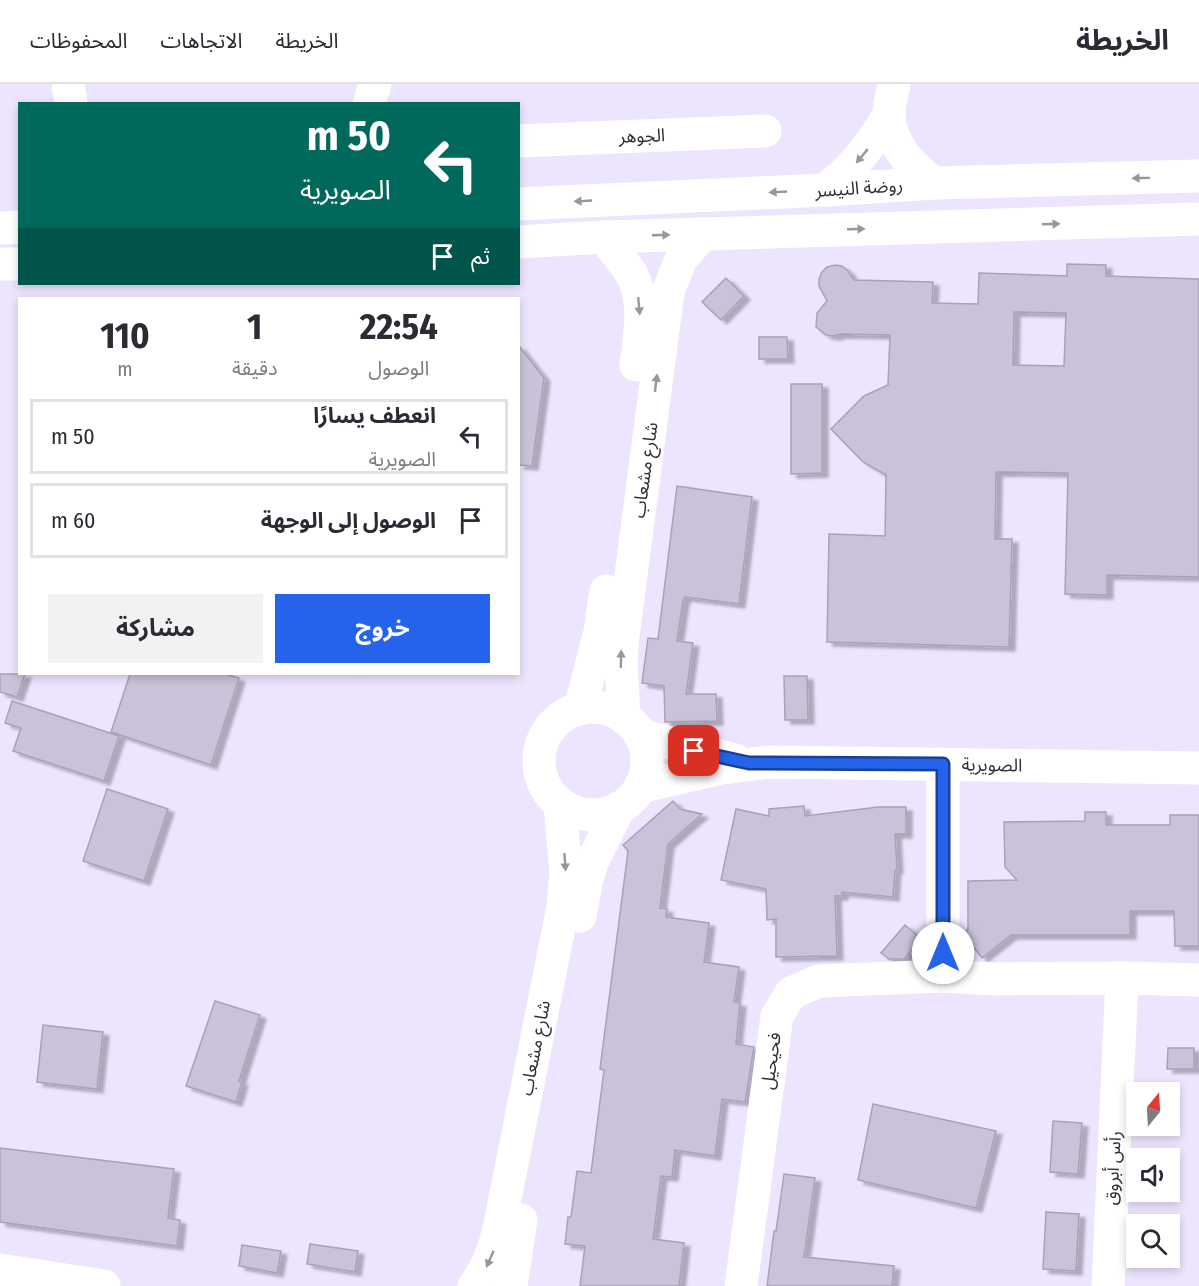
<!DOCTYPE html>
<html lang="ar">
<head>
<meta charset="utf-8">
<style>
	body { margin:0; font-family:"Fira Sans Condensed","Noto Sans Arabic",sans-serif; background:#f2f2f3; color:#2b2b33; direction:rtl; height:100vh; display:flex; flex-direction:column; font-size:22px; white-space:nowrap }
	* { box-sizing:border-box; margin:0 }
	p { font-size:20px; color:#7c7c81 }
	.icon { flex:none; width:33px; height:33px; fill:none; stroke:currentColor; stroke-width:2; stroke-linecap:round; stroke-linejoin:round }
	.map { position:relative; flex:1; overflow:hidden; direction:ltr }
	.drawer { position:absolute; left:18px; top:213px; width:502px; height:378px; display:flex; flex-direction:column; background:#fff; border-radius:0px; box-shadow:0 3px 9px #0003; direction:rtl }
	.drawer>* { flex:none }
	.banner { position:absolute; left:18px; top:18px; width:502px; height:183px; border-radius:0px; box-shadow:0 3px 9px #0003; direction:rtl; background:#00695c; color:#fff; overflow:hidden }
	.needle { width:39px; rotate:18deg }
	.controls { position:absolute; left:1126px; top:998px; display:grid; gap:12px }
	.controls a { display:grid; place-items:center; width:54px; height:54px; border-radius:0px; background:#fff; box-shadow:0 3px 9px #0003; font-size:30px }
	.pin { position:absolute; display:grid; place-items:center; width:51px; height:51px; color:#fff; margin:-26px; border-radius:12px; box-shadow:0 3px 9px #0006 }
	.me { position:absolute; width:66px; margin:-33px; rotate:0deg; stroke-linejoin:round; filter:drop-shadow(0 0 4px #0008) }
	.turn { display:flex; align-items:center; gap:21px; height:126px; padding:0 30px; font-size:27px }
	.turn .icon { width:78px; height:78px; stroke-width:2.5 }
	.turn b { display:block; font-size:42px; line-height:51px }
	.then { display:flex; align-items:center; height:57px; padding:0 30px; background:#0003; gap:12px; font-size:22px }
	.eta { display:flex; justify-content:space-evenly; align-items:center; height:102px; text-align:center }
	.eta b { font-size:36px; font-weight:700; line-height:42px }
	.cta { display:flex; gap:12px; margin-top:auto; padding:12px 30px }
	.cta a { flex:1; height:69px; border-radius:0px; background:#2563eb; color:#fff; font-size:24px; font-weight:700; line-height:69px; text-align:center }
	.cta a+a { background:#f2f2f3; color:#2b2b33 }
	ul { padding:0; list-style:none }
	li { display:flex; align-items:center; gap:18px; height:75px; margin:0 12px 9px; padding:0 18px; border:3px solid #e1e1e2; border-radius:0px }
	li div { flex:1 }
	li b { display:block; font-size:22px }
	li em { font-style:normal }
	header { display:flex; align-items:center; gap:36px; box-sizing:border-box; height:84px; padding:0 30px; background:#fff; border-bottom:2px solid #e1e1e2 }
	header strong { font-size:28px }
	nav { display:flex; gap:33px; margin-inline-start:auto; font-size:21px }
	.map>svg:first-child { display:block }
	.building { fill:#cac2d9; stroke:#a9a1b8; stroke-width:1.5; fill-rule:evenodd; filter:url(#shadow) }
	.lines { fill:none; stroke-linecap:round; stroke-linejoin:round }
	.minor { stroke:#fff; stroke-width:33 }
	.oneway { fill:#98969a }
	.route-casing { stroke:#184099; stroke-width:15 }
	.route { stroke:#2563eb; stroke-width:10 }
	.labels { text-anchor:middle; stroke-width:6; stroke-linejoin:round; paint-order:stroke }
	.street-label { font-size:18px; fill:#302d36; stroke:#fff }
</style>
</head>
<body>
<header>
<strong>الخريطة</strong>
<nav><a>الخريطة</a><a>الاتجاهات</a><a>المحفوظات</a></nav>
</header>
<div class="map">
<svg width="1199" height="1202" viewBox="0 0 1199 1202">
	<defs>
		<filter id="shadow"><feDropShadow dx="6" dy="4" stdDeviation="1.5" flood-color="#0004"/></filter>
	</defs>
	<rect width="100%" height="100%" fill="#ede5fe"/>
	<g class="building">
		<path d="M1067,180L1106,181V192L1199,195V493L1107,491V511L1065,510L1068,389L996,388L995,455H1012L1009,563L827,558L829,450L885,452L886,391L863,378L831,345L864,312L888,301L890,251L840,250L834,252L826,251L816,243L817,229L827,217L819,202V195L822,188L827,183L835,181L842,182L848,187L854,196L933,198L932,219L978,220L979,189L1067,192ZM1014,228L1066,229L1064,282L1013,281Z"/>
		<polygon points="726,194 744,212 721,236 702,218"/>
		<polygon points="759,253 787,253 788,275 759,275"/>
		<polygon points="519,262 544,294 532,382 519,381"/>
		<polygon points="791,300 822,300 822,389 791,390"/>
		<polygon points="677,402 752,413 739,520 685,513 683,517 677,557 693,559 686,610 716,610 717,637 665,638 664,602 642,599 648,554 658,555"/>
		<polygon points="0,590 25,590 17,613 0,608"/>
		<polygon points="130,590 225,590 239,594 211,681 111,648"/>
		<polygon points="784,592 807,592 808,636 785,636"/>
		<polygon points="12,617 119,652 104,697 13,667 21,644 5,639"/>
		<polygon points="107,705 168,725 144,797 83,777"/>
		<polygon points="673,717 680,725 702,730 668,760 660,824 667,825 666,833 709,839 704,878 739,883 734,918 740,919 736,960 754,963 745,1018 722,1015 715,1072 675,1066 672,1093 661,1092 653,1155 684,1159 679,1202 580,1202 585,1162 565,1160 568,1133 571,1133 577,1087 591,1089 604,986 600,985 628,767 623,761"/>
		<polygon points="804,722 805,732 878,723 906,723 906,750 895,750 897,785 895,786 893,813 842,808 842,812 835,812 837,872 776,873 776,835 767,836 766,805 721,796 736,725 769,732 769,725"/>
		<polygon points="1085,728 1106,728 1106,741 1170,741 1170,731 1199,731 1199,862 1175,862 1174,827 1130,827 1130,851 1011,851 982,874 963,850 968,845 968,797 1017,796 1005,783 1004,738 1085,737"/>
		<polygon points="905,841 921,855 904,875 889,875 881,869"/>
		<polygon points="215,917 260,931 239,997 242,998 236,1018 186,1002"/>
		<polygon points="43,941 103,948 97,1005 37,998"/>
		<polygon points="1168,964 1194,964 1194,985 1167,985"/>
		<polygon points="873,1020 996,1047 976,1124 858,1096"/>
		<polygon points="1053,1037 1082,1039 1078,1090 1050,1088"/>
		<polygon points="0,1064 174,1085 168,1134 180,1136 177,1162 0,1138"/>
		<polygon points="784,1090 815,1094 804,1173 894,1182 892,1202 767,1202 774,1147 776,1147"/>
		<polygon points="1046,1128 1079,1130 1076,1187 1043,1185"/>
		<polygon points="310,1160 358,1167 355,1188 307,1180"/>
		<polygon points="242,1161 281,1167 277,1189 239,1182"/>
	</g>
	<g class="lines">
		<g class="minor">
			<polyline points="68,0 71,20"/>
			<path d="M894,0C892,9 890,19 889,29C889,59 912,84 935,99"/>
			<polyline points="369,20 375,0"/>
			<polyline points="519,57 765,47"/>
			<path d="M825,106C853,85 872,61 889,30"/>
			<polyline points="519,120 825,106 935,99 1199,92"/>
			<polyline points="0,144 20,143"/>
			<path d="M604,153C613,165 624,178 632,191C646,218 640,252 636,281"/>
			<polyline points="519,158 604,153 1199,135"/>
			<polyline points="0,180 20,180"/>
			<circle cx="593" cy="677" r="54"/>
			<polyline points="580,625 600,548 606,507"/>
			<polyline points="624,634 621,578 623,552 668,208 681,175 703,150"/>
			<polyline points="640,651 735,676"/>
			<polyline points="943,680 943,892"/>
			<polyline points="640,703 722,684 769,678 1199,684"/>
			<polyline points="580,832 586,799 592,778 619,724"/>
			<polyline points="0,1186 104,1202"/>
			<path d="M474,1202C487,1185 494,1166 499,1145L563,823L566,789L560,720"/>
			<polyline points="511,1202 521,1136"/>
			<polyline points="741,1202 777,932 791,909 819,897 943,892 994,895 1122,894 1199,896"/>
			<polyline points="1108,1202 1122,894"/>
		</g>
	</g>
	<defs><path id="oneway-solid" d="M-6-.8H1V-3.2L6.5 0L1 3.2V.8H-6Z" transform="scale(1.5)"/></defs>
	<g class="oneway">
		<use href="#oneway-solid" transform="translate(862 72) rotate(130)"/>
		<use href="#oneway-solid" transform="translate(1141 94) rotate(179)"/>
		<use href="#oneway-solid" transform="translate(778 108) rotate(177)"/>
		<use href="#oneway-solid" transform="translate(583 117) rotate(177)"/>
		<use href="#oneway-solid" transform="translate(1051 140) rotate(-2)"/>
		<use href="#oneway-solid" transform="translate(856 145) rotate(-2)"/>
		<use href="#oneway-solid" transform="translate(661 151) rotate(-2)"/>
		<use href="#oneway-solid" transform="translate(639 222) rotate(85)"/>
		<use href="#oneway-solid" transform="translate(656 299) rotate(-83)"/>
		<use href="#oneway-solid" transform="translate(621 575) rotate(-89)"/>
		<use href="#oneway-solid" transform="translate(565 778) rotate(86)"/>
		<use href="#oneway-solid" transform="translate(490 1175) rotate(114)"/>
	</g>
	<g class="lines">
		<defs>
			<polyline id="route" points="694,667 749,679 943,680 943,869"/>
		</defs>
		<use href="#route" class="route-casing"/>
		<use href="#route" class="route"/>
	</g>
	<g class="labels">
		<g class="street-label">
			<text transform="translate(642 52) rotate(-2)" y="6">الجوهر</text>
			<text transform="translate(859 104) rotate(-4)" y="6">روضة النيسر</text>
			<text transform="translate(645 386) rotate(-82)" y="6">شارع مشعاب</text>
			<text transform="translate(992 681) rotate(1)" y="6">الصويرية</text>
			<text transform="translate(535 964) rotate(-79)" y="6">شارع مشعاب</text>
			<text transform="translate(771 977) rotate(-82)" y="6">فحيحيل</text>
			<text transform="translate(1113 1084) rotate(-87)" y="6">رأس أبروق</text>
		</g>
	</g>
</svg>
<div class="controls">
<a><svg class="needle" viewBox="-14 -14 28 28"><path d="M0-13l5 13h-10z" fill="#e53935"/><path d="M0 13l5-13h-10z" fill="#7c7c81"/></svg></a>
<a><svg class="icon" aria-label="sound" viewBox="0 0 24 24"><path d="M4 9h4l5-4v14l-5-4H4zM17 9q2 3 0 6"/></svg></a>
<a><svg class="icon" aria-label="search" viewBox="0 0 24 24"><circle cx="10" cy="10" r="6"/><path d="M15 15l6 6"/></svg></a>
</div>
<div class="pin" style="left:694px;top:667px;background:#d93025"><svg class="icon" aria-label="arrive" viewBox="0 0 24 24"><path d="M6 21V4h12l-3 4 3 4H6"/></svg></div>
<svg class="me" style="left:943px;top:869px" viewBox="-20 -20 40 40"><circle r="19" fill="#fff"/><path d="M0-13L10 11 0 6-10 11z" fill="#2563eb"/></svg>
<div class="banner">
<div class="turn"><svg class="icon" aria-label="left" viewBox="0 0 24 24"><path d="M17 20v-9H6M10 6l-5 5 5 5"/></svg><div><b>50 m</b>الصويرية</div></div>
<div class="then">ثم<svg class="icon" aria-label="arrive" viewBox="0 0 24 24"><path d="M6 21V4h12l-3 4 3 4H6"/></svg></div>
</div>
<section class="drawer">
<div class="eta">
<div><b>22:54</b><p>الوصول</p></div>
<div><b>1</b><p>دقيقة</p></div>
<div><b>110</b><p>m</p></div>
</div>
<ul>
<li><svg class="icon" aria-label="left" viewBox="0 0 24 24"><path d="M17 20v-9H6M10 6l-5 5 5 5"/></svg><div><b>انعطف يسارًا</b><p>الصويرية</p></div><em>50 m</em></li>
<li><svg class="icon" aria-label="arrive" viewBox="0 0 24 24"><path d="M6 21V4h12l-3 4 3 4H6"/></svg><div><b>الوصول إلى الوجهة</b></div><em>60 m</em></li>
</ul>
<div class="cta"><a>خروج</a><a>مشاركة</a></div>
</section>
</div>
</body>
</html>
